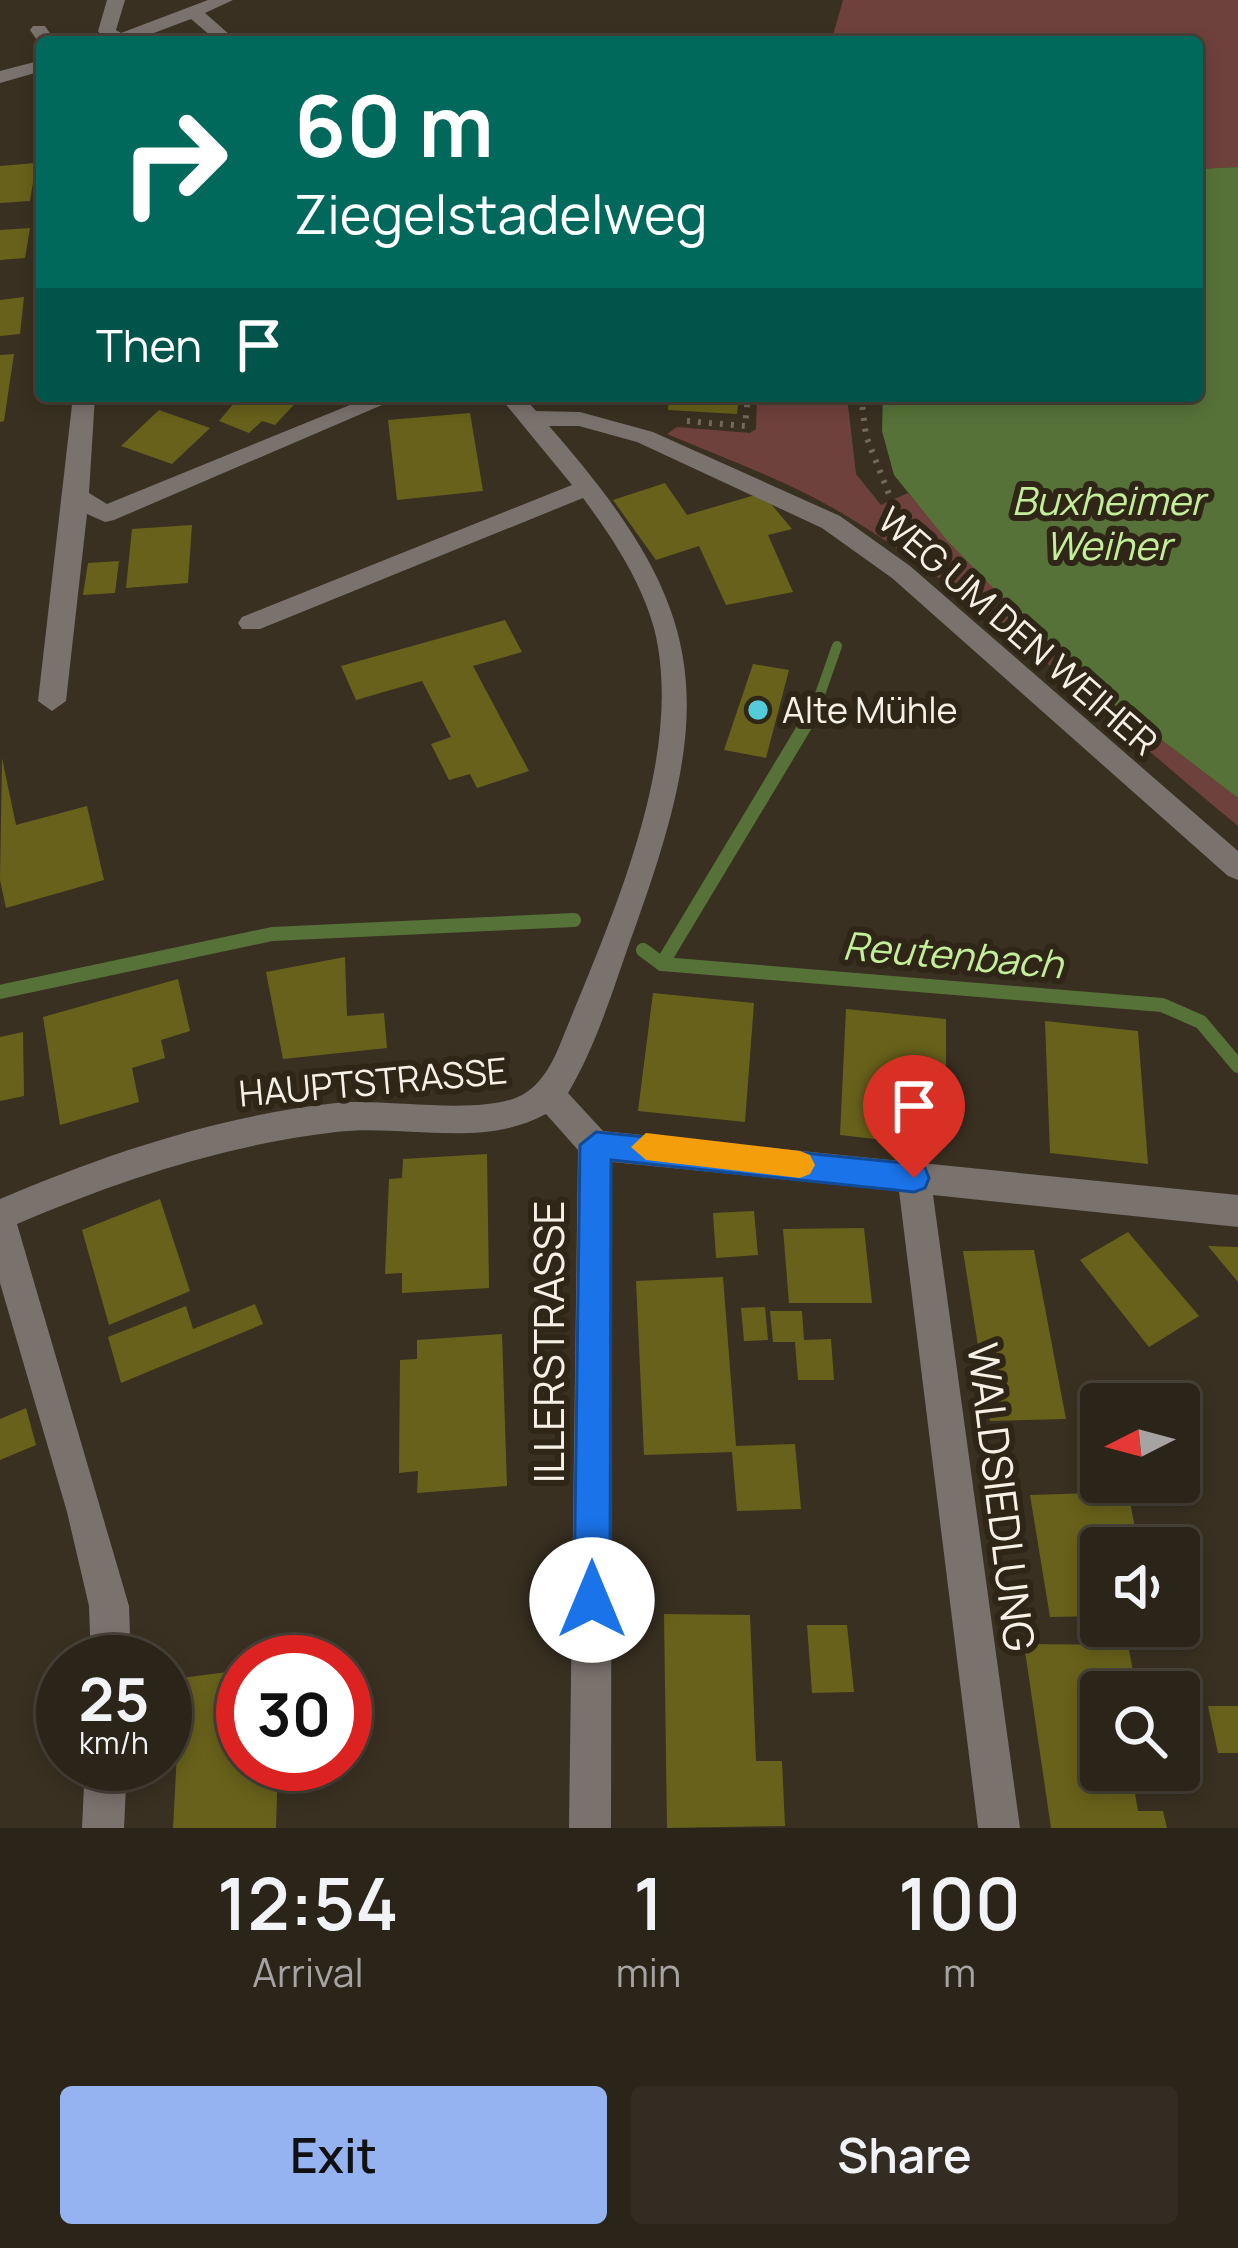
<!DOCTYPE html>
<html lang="en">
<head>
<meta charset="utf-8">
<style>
	body { margin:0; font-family:Manrope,sans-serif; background:#332c22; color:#f1f3f6; height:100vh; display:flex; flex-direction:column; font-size:45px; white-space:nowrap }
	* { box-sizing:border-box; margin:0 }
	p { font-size:39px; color:#a6a4a2 }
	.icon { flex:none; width:66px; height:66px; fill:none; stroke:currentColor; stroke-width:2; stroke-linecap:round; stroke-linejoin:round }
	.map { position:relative; height:1828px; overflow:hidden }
	.sheet { display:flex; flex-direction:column; background:#2b2419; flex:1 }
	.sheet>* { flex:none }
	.hud { position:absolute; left:36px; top:36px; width:1167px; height:366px; border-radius:12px; box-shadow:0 6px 18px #0003,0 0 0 3px #474138; background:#00695c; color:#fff; overflow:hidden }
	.needle { width:78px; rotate:264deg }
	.buttons { position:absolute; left:1080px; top:1383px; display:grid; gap:24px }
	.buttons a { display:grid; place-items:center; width:120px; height:120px; border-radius:12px; background:#2b2419; box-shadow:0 6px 18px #0003,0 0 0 3px #474138; font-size:60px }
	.speed { position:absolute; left:36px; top:1635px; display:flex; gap:24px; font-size:60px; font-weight:700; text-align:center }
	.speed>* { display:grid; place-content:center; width:156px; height:156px; border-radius:50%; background:#2b2419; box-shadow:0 6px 18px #0003,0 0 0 3px #474138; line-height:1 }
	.speed small { font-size:30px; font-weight:400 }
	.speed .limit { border:18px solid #d22; background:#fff; color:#111 }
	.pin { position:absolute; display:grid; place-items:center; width:102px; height:102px; color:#fff; margin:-123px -51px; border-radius:50% 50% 50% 0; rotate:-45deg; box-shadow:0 0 12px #0007 }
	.pin .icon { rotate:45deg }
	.me { position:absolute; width:132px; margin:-66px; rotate:0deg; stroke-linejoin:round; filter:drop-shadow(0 0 9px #0008) }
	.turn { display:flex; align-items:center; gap:42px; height:252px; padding:0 60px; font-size:54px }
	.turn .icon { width:156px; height:156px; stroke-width:2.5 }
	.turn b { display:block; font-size:84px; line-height:102px }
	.then { display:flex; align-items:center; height:114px; padding:0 60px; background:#0003; gap:24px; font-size:45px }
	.eta { display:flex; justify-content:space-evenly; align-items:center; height:204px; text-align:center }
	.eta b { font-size:72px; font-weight:600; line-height:84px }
	.action { display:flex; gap:24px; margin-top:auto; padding:24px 60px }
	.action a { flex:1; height:138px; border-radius:12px; background:#95b2f1; color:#111; font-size:48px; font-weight:600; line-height:138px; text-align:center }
	.action a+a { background:#332c22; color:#f1f3f6 }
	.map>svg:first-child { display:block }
	.green { fill:#6f413c }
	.water { fill:#577239 }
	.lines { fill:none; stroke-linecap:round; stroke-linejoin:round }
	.stream-far1 { stroke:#577239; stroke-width:10 }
	.stream { stroke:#577239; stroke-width:14 }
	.building { fill:#68611b }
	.path { stroke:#726a5d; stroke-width:6; stroke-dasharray:3 8; stroke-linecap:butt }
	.minor { fill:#7a726d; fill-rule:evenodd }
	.route { fill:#1a73e8; stroke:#114b97; stroke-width:3 }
	.slow { fill:#f59e0b }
	.poi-dot { fill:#53cbdb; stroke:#2f2617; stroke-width:4.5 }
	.labels { text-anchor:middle; stroke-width:12; stroke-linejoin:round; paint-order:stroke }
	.street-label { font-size:36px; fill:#f6f0e6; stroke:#2f2617 }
	.poi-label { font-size:36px; fill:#f6f0e6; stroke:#2f2617; text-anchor:start }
	.water-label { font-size:39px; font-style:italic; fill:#c4ef9a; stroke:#2f2617 }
	.near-street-label { font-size:42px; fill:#f6f0e6; stroke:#2f2617 }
</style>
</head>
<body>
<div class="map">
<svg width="1238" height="1828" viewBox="0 0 1238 1828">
	<rect width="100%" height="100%" fill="#393021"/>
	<g class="green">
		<polygon points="843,0 1238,0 1238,167 1197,169 1197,42 831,42"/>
		<path d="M757,396H847L856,474L881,505L908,493L1080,678L1238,798V826C1112,723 990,603 850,518C793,483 729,460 667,434L677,427L750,433L756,429Z"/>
	</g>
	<polygon class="water" points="1238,167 1238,798 1080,678 946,539 894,475 882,431 883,396 1197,396 1197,169"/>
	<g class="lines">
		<polyline class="stream-far1" points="813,714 837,646"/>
		<g class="stream">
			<polyline points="643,950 662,964 1162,1005 1201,1022 1238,1066"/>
			<polyline points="662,964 814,711"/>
			<polyline points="0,992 272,934 574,920"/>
		</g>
	</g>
	<g class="building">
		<polygon points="36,163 30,201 0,203 0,166"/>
		<polygon points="30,228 25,258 0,260 0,230"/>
		<polygon points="24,297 20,334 0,336 0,300"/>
		<polygon points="14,354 4,421 0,422 0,355"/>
		<polygon points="240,396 302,396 275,425 262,421 249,433 219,421"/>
		<polygon points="669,396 739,396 737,414 668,410"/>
		<polygon points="159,410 210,428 172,464 121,446"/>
		<polygon points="470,413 483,491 397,500 388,420"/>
		<polygon points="665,483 687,515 762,493 792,529 768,535 793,592 726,605 699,546 656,560 613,500"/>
		<polygon points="192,525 188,583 126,588 132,529"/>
		<polygon points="119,561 115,593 83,595 88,563"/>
		<polygon points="505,620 522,652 473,666 529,771 477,788 470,774 449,780 431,744 451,737 422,681 356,700 341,666"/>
		<polygon points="753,664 789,670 766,758 724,750"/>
		<polygon points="2,758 16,825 87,806 104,880 6,908 0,880"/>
		<polygon points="345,957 347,1016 384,1013 387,1048 283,1059 266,972"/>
		<polygon points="178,979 190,1031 161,1040 165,1058 132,1068 139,1102 60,1125 43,1017"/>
		<polygon points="653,993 754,1003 745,1122 638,1111"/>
		<polygon points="846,1009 946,1019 946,1147 840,1135"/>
		<polygon points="1045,1021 1138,1031 1148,1164 1050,1153"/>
		<polygon points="23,1032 24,1096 0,1101 0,1037"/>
		<polygon points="487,1154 489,1288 402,1293 402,1273 385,1274 389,1179 402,1178 403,1159"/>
		<polygon points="160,1199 190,1291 109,1325 82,1230"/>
		<polygon points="754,1211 758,1255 716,1258 713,1213"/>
		<polygon points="864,1228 872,1303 789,1303 783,1229"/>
		<polygon points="1128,1232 1199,1316 1149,1347 1080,1260"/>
		<polygon points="1208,1246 1238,1247 1238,1282"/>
		<polygon points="1034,1250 1066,1419 990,1421 963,1251"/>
		<polygon points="723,1277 736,1446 795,1444 801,1509 737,1511 732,1452 644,1455 636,1281"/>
		<polygon points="255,1304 263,1324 121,1383 108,1337 186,1306 193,1329"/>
		<polygon points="765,1307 768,1340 744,1341 741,1308"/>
		<polygon points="770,1311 802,1311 804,1340 831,1339 834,1380 798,1380 795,1342 773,1342"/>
		<polygon points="502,1334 507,1486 417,1493 418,1471 399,1473 400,1360 417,1359 417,1340"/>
		<polygon points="26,1408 36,1445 0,1460 0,1419"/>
		<polygon points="1128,1492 1139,1548 1101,1548 1101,1616 1050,1617 1030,1495"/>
		<polygon points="664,1614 750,1615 756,1761 782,1761 785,1826 667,1828"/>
		<polygon points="807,1625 847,1625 854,1692 812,1693"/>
		<polygon points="1024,1644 1128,1645 1137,1692 1101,1692 1101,1770 1131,1770 1138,1811 1163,1811 1167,1828 1051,1828"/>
		<polygon points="243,1670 243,1764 278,1764 276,1828 173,1828 181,1678"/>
		<polygon points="1208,1706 1238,1706 1238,1753 1218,1753"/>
	</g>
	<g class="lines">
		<g class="path">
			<polyline points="861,396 866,436 896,512 896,530"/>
			<polyline points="687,421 745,426 748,396"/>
		</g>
		<g class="minor">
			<polygon points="107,0 125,0 116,30 121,33 208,0 233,0 205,13 238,42 218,42 191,19 130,42 105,42 98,31"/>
			<polygon points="33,26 45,26 56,42 41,46 30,30"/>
			<polygon points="42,60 42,71 0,83 0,71"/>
			<polygon points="73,396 95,396 89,493 107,504 372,396 403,396 114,520 105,522 87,514 66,701 52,711 38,701"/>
			<path d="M499,396H523L536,411L580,412L653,432L840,516L910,566L1238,851V880L1228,876L892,578L822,528L637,442L579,426H549C708,607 718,697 637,922C616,979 599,1041 568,1093L603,1131L1238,1195V1227L933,1195L1020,1828H978L899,1191L612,1162L611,1828H569L578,1150L546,1114C482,1149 404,1124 336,1132C225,1145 119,1180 17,1224L129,1606L131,1662H91L89,1606L67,1512L0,1283V1199C108,1153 219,1116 336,1103C384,1098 479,1116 520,1096C539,1087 551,1066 559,1047C607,927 687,759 654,628C641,581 612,537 583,498L260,629H242L238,623L242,617L572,485Z"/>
			<polygon points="85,1764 127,1764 124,1828 82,1828"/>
		</g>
	</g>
	<polygon class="route" points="596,1132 914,1164 925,1168 929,1178 925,1188 914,1192 611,1160 610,1600 604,1613 592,1618 579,1613 574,1600 580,1145"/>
	<polygon class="slow" points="646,1133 800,1151 810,1155 815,1165 810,1174 800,1178 646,1160 631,1147"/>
	<circle class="poi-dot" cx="758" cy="710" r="12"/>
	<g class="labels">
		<g class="street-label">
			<text transform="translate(1018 631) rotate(41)" y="13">WEG UM DEN WEIHER</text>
			<text transform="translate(373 1082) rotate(-5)" y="13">HAUPTSTRASSE</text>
		</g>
		<g class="poi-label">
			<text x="782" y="723">Alte Mühle</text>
		</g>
		<g class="water-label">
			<text x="1108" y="515">Buxheimer<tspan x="1108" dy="45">Weiher</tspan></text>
			<text transform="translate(953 955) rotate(5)" y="14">Reutenbach</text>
		</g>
		<g class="near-street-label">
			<text transform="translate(549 1342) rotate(-90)" y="15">ILLERSTRASSE</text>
			<text transform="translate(1001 1497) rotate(83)" y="15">WALDSIEDLUNG</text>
		</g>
	</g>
</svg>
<div class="buttons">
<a><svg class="needle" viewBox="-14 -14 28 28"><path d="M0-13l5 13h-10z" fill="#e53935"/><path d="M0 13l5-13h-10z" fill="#a6a4a2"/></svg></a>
<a><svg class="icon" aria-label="sound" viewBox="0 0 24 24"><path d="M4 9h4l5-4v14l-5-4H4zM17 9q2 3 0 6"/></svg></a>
<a><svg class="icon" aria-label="search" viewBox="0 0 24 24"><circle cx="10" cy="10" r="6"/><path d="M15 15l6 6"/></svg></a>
</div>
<div class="speed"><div>25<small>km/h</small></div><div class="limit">30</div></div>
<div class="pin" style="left:914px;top:1178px;background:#d93025"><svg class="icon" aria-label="arrive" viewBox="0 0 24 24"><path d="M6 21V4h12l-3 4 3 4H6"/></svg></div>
<svg class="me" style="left:592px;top:1600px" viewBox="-20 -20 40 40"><circle r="19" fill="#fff"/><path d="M0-13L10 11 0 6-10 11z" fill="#1a73e8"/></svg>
<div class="hud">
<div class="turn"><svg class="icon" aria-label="right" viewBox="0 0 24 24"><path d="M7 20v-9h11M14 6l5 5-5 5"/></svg><div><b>60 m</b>Ziegelstadelweg</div></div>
<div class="then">Then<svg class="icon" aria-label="arrive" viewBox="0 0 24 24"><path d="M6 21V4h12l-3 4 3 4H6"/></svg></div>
</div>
</div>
<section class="sheet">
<div class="eta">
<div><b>12:54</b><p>Arrival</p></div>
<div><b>1</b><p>min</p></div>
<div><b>100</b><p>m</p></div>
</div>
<div class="action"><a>Exit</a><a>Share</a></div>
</section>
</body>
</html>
